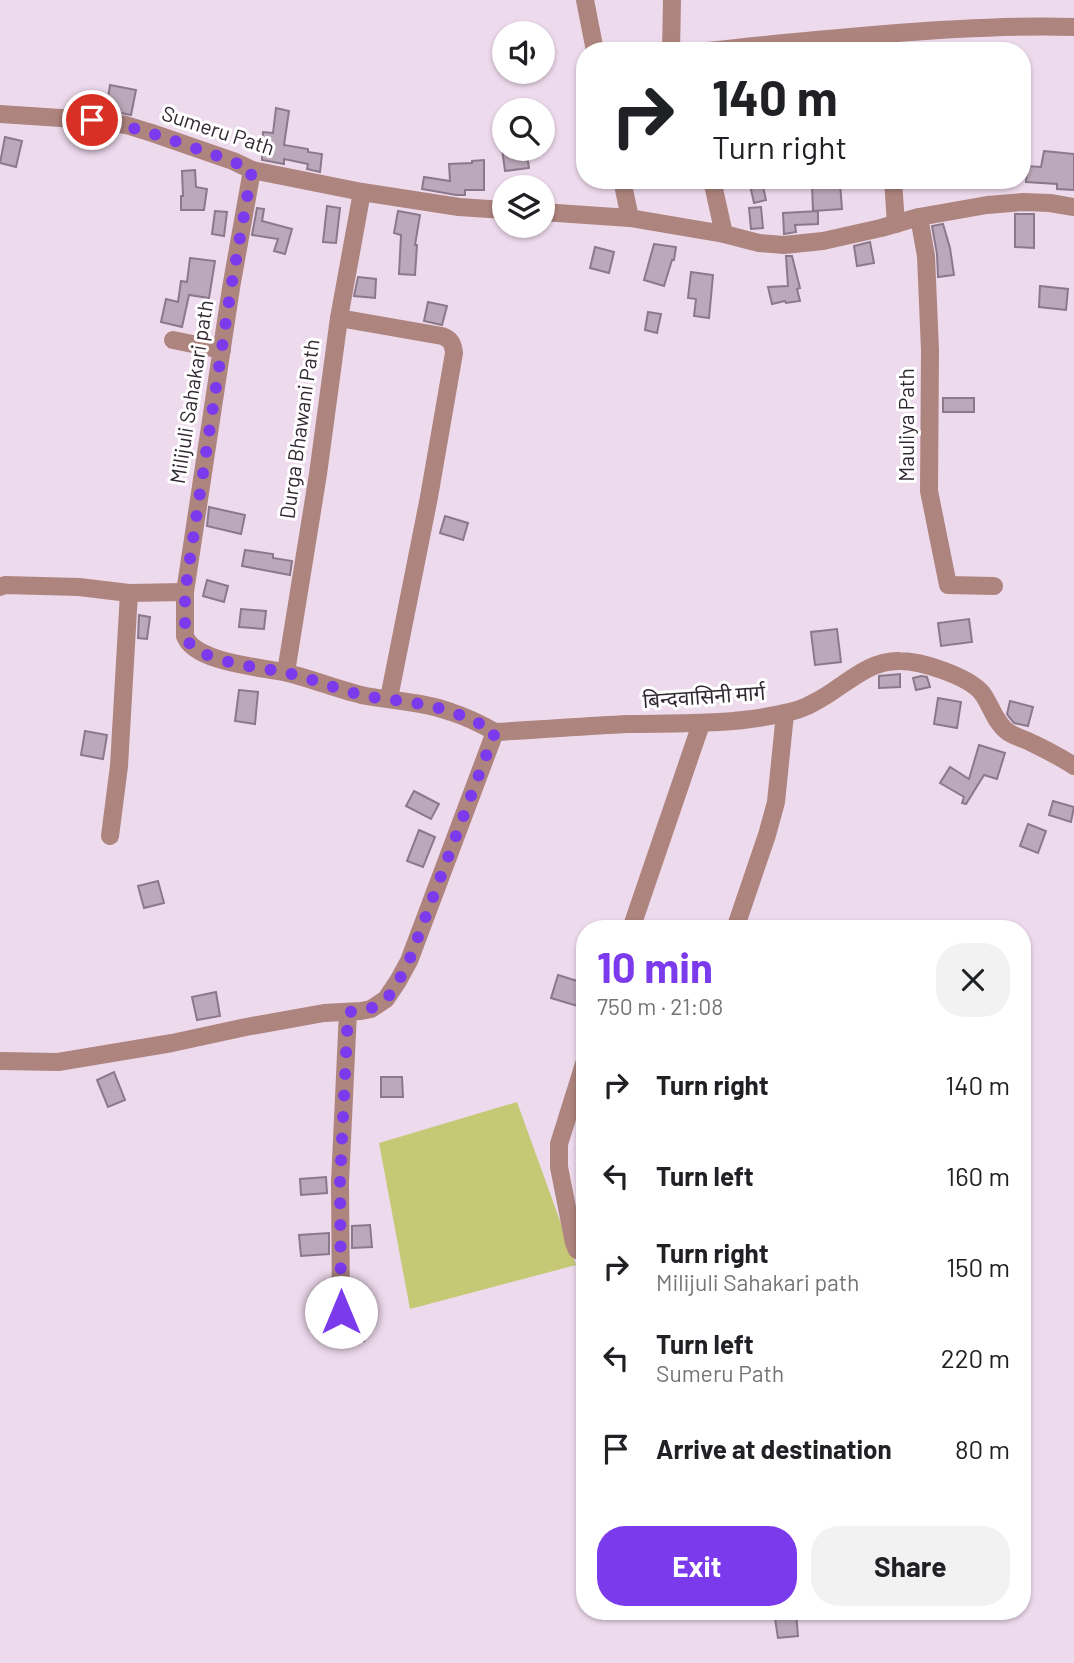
<!DOCTYPE html>
<html lang="en">
<head>
<meta charset="utf-8">
<style>
	body { margin:0; font-family:Barlow,"Noto Sans Devanagari",sans-serif; background:#f2f2f2; color:#202124; height:100vh; display:flex; flex-direction:column; font-size:26px; white-space:nowrap }
	* { box-sizing:border-box; margin:0 }
	p { font-size:23px; color:#757577 }
	.icon { flex:none; width:38px; height:38px; fill:none; stroke:currentColor; stroke-width:2; stroke-linecap:round; stroke-linejoin:round }
	.map { position:relative; flex:1; overflow:hidden }
	.sheet { position:absolute; left:576px; top:920px; width:455px; height:700px; display:flex; flex-direction:column; background:#fff; border-radius:28px; box-shadow:0 2px 5px #0004 }
	.sheet>* { flex:none }
	.hud { position:absolute; left:576px; top:42px; width:455px; height:147px; border-radius:28px; box-shadow:0 2px 5px #0004; background:#fff; color:#202124; overflow:hidden }
	.fabs { position:absolute; left:492px; top:21px; display:grid; gap:14px }
	.fabs a { display:grid; place-items:center; width:63px; height:63px; border-radius:50%; background:#fff; box-shadow:0 2px 5px #0004; font-size:35px }
	.pin { position:absolute; display:grid; place-items:center; width:60px; height:60px; color:#fff; margin:-30px; border:4px solid #fff; border-radius:50%; box-shadow:0 2px 7px #0007 }
	.me { position:absolute; width:77px; margin:-38px; rotate:0deg; stroke-linejoin:round; filter:drop-shadow(0 0 5px #0008) }
	.turn { display:flex; align-items:center; gap:24px; height:147px; padding:0 21px; font-size:32px }
	.turn .icon { width:91px; height:91px; stroke-width:2.5 }
	.turn b { display:block; font-size:49px; line-height:60px }
	.round { display:grid; place-items:center; flex:none; width:74px; height:74px; border-radius:28px; background:#f2f2f2 }
	.overview { display:flex; align-items:center; justify-content:space-between; height:119px; padding:0 21px }
	h1 { font-size:42px; font-weight:700; line-height:52px; color:#7c3aed }
	.cta { display:flex; gap:14px; margin-top:auto; padding:14px 21px }
	.cta a { flex:1; height:80px; border-radius:28px; background:#7c3aed; color:#fff; font-size:28px; font-weight:700; line-height:80px; text-align:center }
	.cta a+a { background:#f2f2f2; color:#202124 }
	ul { padding:0; list-style:none }
	li { display:flex; align-items:center; gap:21px; height:91px; padding:0 21px }
	li div { flex:1 }
	li b { display:block; font-size:26px }
	li em { font-style:normal }
	.map>svg:first-child { display:block }
	.green { fill:#c5c976 }
	.building { fill:#bba8ba; stroke:#8b798b; stroke-width:2 }
	.lines { fill:none; stroke-linecap:round; stroke-linejoin:round }
	.minor { stroke:#ae847e; stroke-width:18 }
	.route { stroke:#7c3aed; stroke-width:12; stroke-dasharray:0 21.6 }
	.labels { text-anchor:middle; stroke-width:6; stroke-linejoin:round; paint-order:stroke }
	.street-label { font-size:21px; fill:#312931; stroke:#fff }
</style>
</head>
<body>
<div class="map">
<svg width="1074" height="1663" viewBox="0 0 1074 1663">
	<rect width="100%" height="100%" fill="#eedaed"/>
	<polygon class="green" points="517,1102 576,1265 410,1309 379,1143"/>
	<g class="building">
		<polygon points="110,85 136,90 131,115 106,110"/>
		<polygon points="276,108 289,111 284,145 308,149 308,152 322,154 320,172 307,169 308,164 284,159 284,164 262,160 263,132 273,133"/>
		<polygon points="5,137 22,141 16,167 0,163"/>
		<polygon points="502,149 526,149 529,168 505,171"/>
		<polygon points="1044,151 1074,154 1074,190 1057,189 1057,184 1026,182 1027,166 1041,167"/>
		<polygon points="484,160 484,190 465,190 465,195 456,195 422,189 424,177 450,181 449,164 472,163 472,161"/>
		<polygon points="195,170 196,187 207,189 204,210 181,210 181,196 183,196 182,171"/>
		<polygon points="762,182 766,200 754,203 750,185"/>
		<polygon points="840,183 842,209 813,211 812,184"/>
		<polygon points="327,206 340,208 336,243 323,242"/>
		<polygon points="761,207 763,228 751,229 749,208"/>
		<polygon points="257,208 264,209 262,221 292,229 285,254 274,251 278,239 252,235"/>
		<polygon points="215,211 227,212 224,236 212,234"/>
		<polygon points="398,211 420,215 415,245 417,245 415,275 399,274 401,235 394,233"/>
		<polygon points="818,211 818,224 795,225 796,232 784,234 783,213"/>
		<polygon points="1015,214 1034,214 1034,248 1015,247"/>
		<polygon points="943,224 950,248 954,275 938,277 937,254 932,226"/>
		<polygon points="870,242 874,263 857,266 854,246"/>
		<polygon points="654,244 676,247 674,260 672,260 664,286 644,280"/>
		<polygon points="595,247 614,252 609,273 590,268"/>
		<polygon points="786,256 792,256 800,288 797,289 800,301 786,303 785,301 772,304 768,287 788,286"/>
		<polygon points="190,258 215,261 209,298 189,295 182,327 161,322 166,299 178,302 181,281 187,282"/>
		<polygon points="691,272 713,275 709,318 694,316 696,299 688,298"/>
		<polygon points="358,277 376,279 375,298 354,296"/>
		<polygon points="1040,286 1068,289 1066,310 1039,307"/>
		<polygon points="428,302 447,306 442,325 424,321"/>
		<polygon points="648,312 661,314 657,333 645,330"/>
		<rect x="943" y="398" width="31" height="14"/>
		<polygon points="209,507 245,515 241,534 207,526"/>
		<polygon points="445,516 468,523 463,540 440,533"/>
		<polygon points="245,550 273,554 273,558 292,561 290,575 242,566"/>
		<polygon points="207,580 228,586 224,602 203,596"/>
		<polygon points="241,609 266,611 264,629 239,627"/>
		<polygon points="139,615 150,617 147,639 138,638"/>
		<polygon points="969,619 972,642 941,646 938,623"/>
		<polygon points="837,629 841,662 815,665 811,632"/>
		<polygon points="900,674 900,687 879,688 879,676"/>
		<polygon points="921,676 927,677 930,687 916,690 913,678"/>
		<polygon points="239,690 258,692 255,724 235,721"/>
		<polygon points="938,698 961,702 957,728 934,724"/>
		<polygon points="1010,701 1033,707 1028,726 1014,723 1009,717 1007,714"/>
		<polygon points="85,731 107,735 103,759 81,755"/>
		<polygon points="979,745 1005,753 997,779 984,775 966,804 962,803 964,797 940,783 950,767 969,779"/>
		<polygon points="414,791 439,804 431,819 406,806"/>
		<polygon points="1053,801 1074,807 1071,822 1049,815"/>
		<polygon points="1028,824 1046,831 1038,853 1020,846"/>
		<polygon points="419,830 435,837 423,867 407,861"/>
		<polygon points="158,881 164,903 144,908 138,886"/>
		<polygon points="558,975 584,983 584,1008 551,998"/>
		<polygon points="216,992 220,1016 197,1020 192,997"/>
		<polygon points="114,1072 125,1100 108,1107 97,1080"/>
		<polygon points="381,1077 402,1077 403,1097 381,1097"/>
		<polygon points="326,1177 327,1193 301,1195 300,1179"/>
		<polygon points="370,1225 372,1247 352,1248 352,1226"/>
		<polygon points="329,1233 329,1254 301,1256 299,1235"/>
		<polygon points="352,1310 365,1311 364,1341 349,1341 350,1319"/>
		<polygon points="774,1612 796,1612 798,1636 778,1638"/>
	</g>
	<g class="lines">
		<g class="minor">
			<polyline points="585,0 595,51"/>
			<polyline points="671,51 672,0"/>
			<path d="M708,51C767,44 826,39 885,34C948,29 1011,25 1074,27"/>
			<polyline points="0,114 91,120 126,125 152,133 233,161 252,170 362,192 459,207 504,210"/>
			<path d="M252,170L231,288L185,592V636C194,662 260,667 283,672C311,678 338,690 366,696C394,701 424,702 451,712C467,717 481,724 495,732"/>
			<polyline points="622,180 630,218"/>
			<polyline points="712,180 724,234"/>
			<polyline points="893,180 896,224"/>
			<polyline points="542,212 630,218 724,234 759,243 784,245 823,241 881,228 919,217 987,205 1023,202 1050,203 1074,207"/>
			<polyline points="919,217 926,256 930,350 929,491 948,585 994,586"/>
			<path d="M339,318L442,336C451,339 453,344 454,353L429,497L389,698"/>
			<polyline points="173,340 222,350"/>
			<polyline points="0,587 5,585 79,587 129,593 185,592"/>
			<polyline points="286,672 318,474 339,318 362,192"/>
			<path d="M495,732C539,730 583,726 628,724C679,723 730,725 780,714C792,712 805,708 815,702C843,688 866,660 900,661C921,661 968,676 982,693C991,705 995,723 1008,732C1014,736 1021,738 1028,741C1044,749 1059,756 1074,766"/>
			<polyline points="110,836 119,766 129,593"/>
			<polyline points="631,929 701,724"/>
			<polyline points="735,929 767,835 776,802 785,714"/>
			<polyline points="0,1061 58,1062 172,1043 246,1027 324,1013 361,1011 371,1009 386,999 398,981 409,961 495,732"/>
			<polyline points="584,1064 559,1144 559,1167 574,1243 577,1250 584,1253"/>
			<polyline points="341,1312 340,1182 348,1012"/>
		</g>
	</g>
	<g class="lines">
		<path class="route" d="M92,120C123,124 151,133 181,143C205,152 229,159 252,170L231,288L185,592V636C194,662 260,667 283,672C311,678 338,690 366,696C394,701 424,702 451,712C467,717 481,724 495,732L409,961C392,993 388,1010 348,1012L340,1182L341,1312"/>
	</g>
	<g class="labels">
		<g class="street-label">
			<text transform="translate(218 131) rotate(18)" y="7">Sumeru Path</text>
			<text transform="translate(192 392) rotate(-81)" y="7">Milijuli Sahakari path</text>
			<text transform="translate(907 425) rotate(-90)" y="7">Mauliya Path</text>
			<text transform="translate(300 429) rotate(-82)" y="7">Durga Bhawani Path</text>
			<text transform="translate(704 697) rotate(-4)" y="7">बिन्दवासिनी मार्ग</text>
		</g>
	</g>
</svg>
<div class="fabs">
<a><svg class="icon" aria-label="sound" viewBox="0 0 24 24"><path d="M4 9h4l5-4v14l-5-4H4zM17 9q2 3 0 6"/></svg></a>
<a><svg class="icon" aria-label="search" viewBox="0 0 24 24"><circle cx="10" cy="10" r="6"/><path d="M15 15l6 6"/></svg></a>
<a><svg class="icon" aria-label="layers" viewBox="0 0 24 24"><path d="M12 4l9 5-9 5-9-5zM3 14l9 5 9-5"/></svg></a>
</div>
<div class="pin" style="left:92px;top:120px;background:#d93025"><svg class="icon" aria-label="arrive" viewBox="0 0 24 24"><path d="M6 21V4h12l-3 4 3 4H6"/></svg></div>
<svg class="me" style="left:341px;top:1312px" viewBox="-20 -20 40 40"><circle r="19" fill="#fff"/><path d="M0-13L10 11 0 6-10 11z" fill="#7c3aed"/></svg>
<div class="hud">
<div class="turn"><svg class="icon" aria-label="right" viewBox="0 0 24 24"><path d="M7 20v-9h11M14 6l5 5-5 5"/></svg><div><b>140 m</b>Turn right</div></div>
</div>
<section class="sheet">
<div class="overview"><div><h1>10 min</h1><p>750 m · 21:08</p></div><a class="round"><svg class="icon" aria-label="close" viewBox="0 0 24 24"><path d="M6 6l12 12M18 6L6 18"/></svg></a></div>
<ul>
<li><svg class="icon" aria-label="right" viewBox="0 0 24 24"><path d="M7 20v-9h11M14 6l5 5-5 5"/></svg><div><b>Turn right</b></div><em>140 m</em></li>
<li><svg class="icon" aria-label="left" viewBox="0 0 24 24"><path d="M17 20v-9H6M10 6l-5 5 5 5"/></svg><div><b>Turn left</b></div><em>160 m</em></li>
<li><svg class="icon" aria-label="right" viewBox="0 0 24 24"><path d="M7 20v-9h11M14 6l5 5-5 5"/></svg><div><b>Turn right</b><p>Milijuli Sahakari path</p></div><em>150 m</em></li>
<li><svg class="icon" aria-label="left" viewBox="0 0 24 24"><path d="M17 20v-9H6M10 6l-5 5 5 5"/></svg><div><b>Turn left</b><p>Sumeru Path</p></div><em>220 m</em></li>
<li><svg class="icon" aria-label="arrive" viewBox="0 0 24 24"><path d="M6 21V4h12l-3 4 3 4H6"/></svg><div><b>Arrive at destination</b></div><em>80 m</em></li>
</ul>
<div class="cta"><a>Exit</a><a>Share</a></div>
</section>
</div>
</body>
</html>
